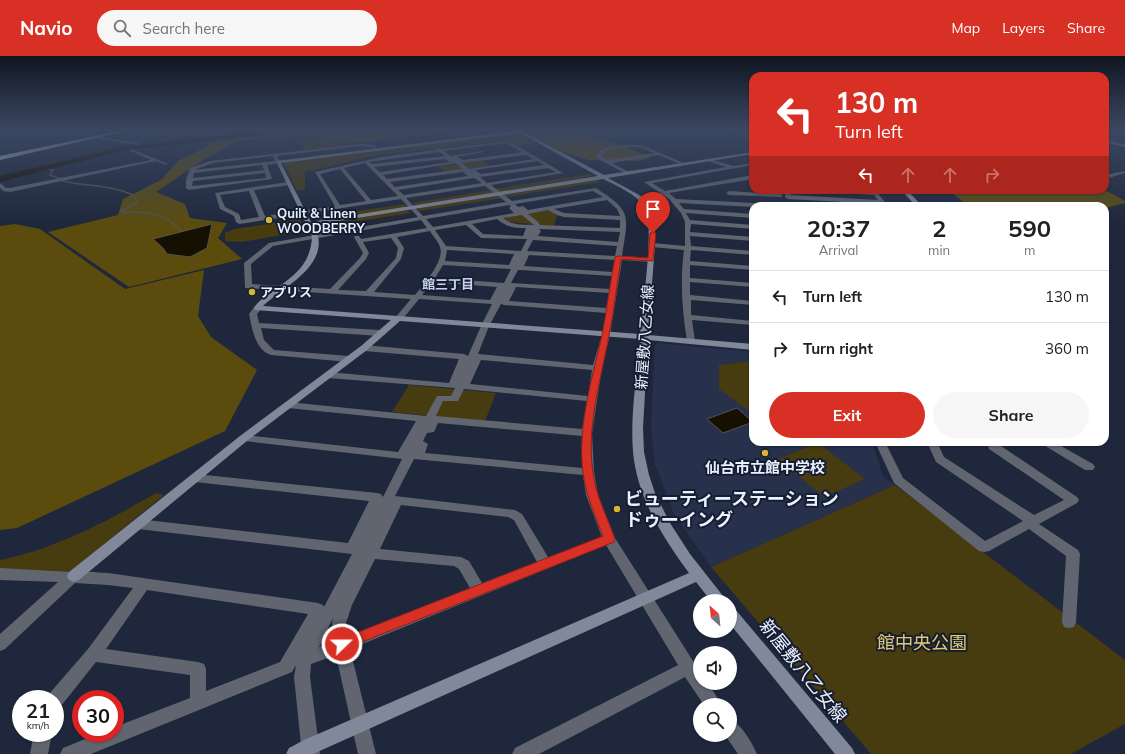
<!DOCTYPE html>
<html lang="en">
<head>
<meta charset="utf-8">
<style>
	body { margin:0; font-family:Mulish,"Noto Sans JP",sans-serif; background:#f6f6f6; color:#202124; height:100vh; display:flex; flex-direction:column; font-size:15px; white-space:nowrap }
	* { box-sizing:border-box; margin:0 }
	p { font-size:13px; color:#757577 }
	.icon { flex:none; width:22px; height:22px; fill:none; stroke:currentColor; stroke-width:2; stroke-linecap:round; stroke-linejoin:round }
	.map { position:relative; flex:1; overflow:hidden }
	.panel { position:absolute; left:749px; top:146px; width:360px; height:244px; display:flex; flex-direction:column; background:#fff; border-radius:12px; box-shadow:0 1px 3px #0004 }
	.panel>* { flex:none }
	.hud { position:absolute; left:749px; top:16px; width:360px; height:122px; border-radius:12px; box-shadow:0 1px 3px #0004; background:#d93025; color:#fff; overflow:hidden }
	.needle { width:26px; rotate:333deg }
	.controls { position:absolute; left:693px; top:538px; display:grid; gap:8px }
	.controls a { display:grid; place-items:center; width:44px; height:44px; border-radius:50%; background:#fff; box-shadow:0 1px 3px #0004; font-size:20px }
	.speed { position:absolute; left:12px; top:634px; display:flex; gap:8px; font-size:20px; font-weight:700; text-align:center }
	.speed>* { display:grid; place-content:center; width:52px; height:52px; border-radius:50%; background:#fff; box-shadow:0 1px 3px #0004; line-height:1 }
	.speed small { font-size:10px; font-weight:400 }
	.speed .limit { border:6px solid #d22; background:#fff; color:#111 }
	.pin { position:absolute; display:grid; place-items:center; width:34px; height:34px; color:#fff; margin:-41px -17px; border-radius:50% 50% 50% 0; rotate:-45deg; box-shadow:0 0 4px #0007 }
	.pin .icon { rotate:45deg }
	.me { position:absolute; width:44px; margin:-22px; rotate:68deg; stroke-linejoin:round; filter:drop-shadow(0 0 3px #0008) }
	.turn { display:flex; align-items:center; gap:14px; height:84px; padding:0 20px; font-size:18px }
	.turn .icon { width:52px; height:52px; stroke-width:2.5 }
	.turn b { display:block; font-size:28px; line-height:34px }
	.lanes { display:flex; align-items:center; height:38px; padding:0 20px; background:#0003; justify-content:center; gap:20px; direction:ltr }
	.lanes .off { opacity:.35 }
	.eta { display:flex; justify-content:space-evenly; align-items:center; height:68px; text-align:center }
	.eta b { font-size:24px; font-weight:700; line-height:28px }
	.action { display:flex; gap:8px; margin-top:auto; padding:8px 20px }
	.action a { flex:1; height:46px; border-radius:24px; background:#d93025; color:#fff; font-size:16px; font-weight:700; line-height:46px; text-align:center }
	.action a+a { background:#f6f6f6; color:#202124 }
	ul { padding:0; list-style:none }
	li { display:flex; align-items:center; gap:12px; height:52px; padding:0 20px; border-top:1px solid #e0e0e0 }
	li div { flex:1 }
	li b { display:block; font-size:15px }
	li em { font-style:normal }
	header { display:flex; align-items:center; gap:24px; box-sizing:border-box; height:56px; padding:0 20px; background:#d93025; color:#fff }
	header strong { font-size:19px }
	nav { display:flex; gap:22px; margin-inline-start:auto; font-size:14px }
	.search { width:280px; height:36px; background:#f6f6f6; display:flex; align-items:center; gap:10px; box-sizing:border-box; padding:0 14px; border-radius:22px; color:#757577; font-size:15px }
	.map>svg:first-child { display:block }
	.built { fill:#27314c }
	.green { fill:#473b10 }
	.forest { fill:#5b4c0e }
	.water { fill:#151001; stroke:#55534d }
	.lines { fill:none; stroke-linecap:round; stroke-linejoin:round }
	.stream { stroke:#55534d; stroke-width:1.5 }
	.river { fill:#151001; fill-rule:evenodd }
	.street { fill:#606570; fill-rule:evenodd }
	.secondary { fill:#808899; fill-rule:evenodd }
	.highway { fill:#afbbd6; fill-rule:evenodd }
	.route { fill:#d93025; stroke:#8d1f18 }
	.poi-dot { fill:#d6b534; stroke:#151d31; stroke-width:1.5 }
	.labels { text-anchor:middle; stroke-width:4; stroke-linejoin:round; paint-order:stroke }
	.far-poi-label { font-size:13px; font-weight:bold; fill:#eaf0fe; stroke:#151d31; text-anchor:start }
	.far-neighbourhood-label { font-size:13px; font-weight:bold; fill:#c9d5f0; stroke:#151d31 }
	.street-label { font-size:15px; fill:#eaf0fe; stroke:#151d31 }
	.poi-label { font-size:15px; font-weight:bold; fill:#eaf0fe; stroke:#151d31 }
	.near-poi-label { font-size:18px; font-weight:bold; fill:#eaf0fe; stroke:#151d31; text-anchor:start }
	.near-park-label { font-size:18px; fill:#e1c974; stroke:#151d31 }
	.near-street-label { font-size:18px; fill:#eaf0fe; stroke:#151d31 }
</style>
</head>
<body>
<header>
<strong>Navio</strong>
<div class="search"><svg class="icon" aria-label="search" viewBox="0 0 24 24"><circle cx="10" cy="10" r="6"/><path d="M15 15l6 6"/></svg>Search here</div>
<nav><a>Map</a><a>Layers</a><a>Share</a></nav>
</header>
<div class="map">
<svg width="1125" height="698" viewBox="0 0 1125 698">
	<rect width="100%" height="100%" fill="#1e273c"/>
	<polygon class="built" points="658,287 753,296 753,386 872,386 883,421 895,429 711,511 674,458 655,408 651,373 655,289"/>
	<g class="green">
		<polygon points="512,78 519,79 536,88 518,90 507,85 499,86 496,85 378,99 305,116 305,133 297,135 283,106"/>
		<polygon points="320,82 357,89 305,95 300,84"/>
		<polygon points="446,100 451,100 460,107 482,104 489,110 445,116 438,110 456,108"/>
		<polygon points="589,118 593,120 498,136 494,133"/>
		<polygon points="596,123 601,126 506,141 503,139"/>
		<polygon points="492,134 494,136 493,137 417,149 411,147"/>
		<polygon points="496,139 503,142 419,155 418,153 420,152"/>
		<polygon points="404,148 406,150 403,152 318,165 313,164 312,162"/>
		<polygon points="516,149 527,157 549,154 557,159 554,170 507,166 503,162 521,159"/>
		<polygon points="405,154 409,155 411,157 316,172 315,169 319,167"/>
		<polygon points="300,163 306,175 242,186 225,185 225,177 234,173"/>
		<polygon points="753,305 753,358 719,333 719,309"/>
		<polygon points="409,329 496,337 485,365 392,356"/>
		<polygon points="818,387 865,423 824,441 778,403"/>
		<polygon points="895,429 1125,604 1125,668 1071,698 871,698 711,511"/>
		<path d="M156,437L164,439L67,518L0,516V504C55,493 108,465 156,437Z"/>
	</g>
	<g class="forest">
		<polygon points="293,73 462,73 359,87 320,81 294,80 238,85 203,104 156,136 185,148 190,162 227,167 218,182 242,203 129,231 48,176 118,159 123,143 161,124 178,105 208,90 209,86 290,76"/>
		<polygon points="520,73 568,73 626,91 651,102 637,105 589,104 581,102 557,93"/>
		<polygon points="948,134 1105,134 1125,145 1125,147 1105,152 1105,150 969,150"/>
		<polygon points="15,168 40,173 125,233 204,214 198,260 211,281 257,314 225,375 17,472 0,474 0,170"/>
	</g>
	<g class="water">
		<polygon points="212,168 207,192 190,201 167,198 163,192 153,183"/>
		<polygon points="737,352 753,366 723,377 707,363"/>
	</g>
	<g class="lines">
		<g class="stream">
			<polyline points="43,112 53,114 50,119 60,123"/>
			<path d="M63,125C87,131 112,128 135,140L137,146L121,155L122,156C145,156 165,156 181,175"/>
		</g>
		<polygon class="river" points="280,73 338,73 334,75 280,77 126,94 0,126 0,120 126,90"/>
		<g class="street">
			<polygon points="465,73 481,73 469,75 477,80 476,82 464,75"/>
			<polygon points="485,73 489,73 499,79 496,80"/>
			<polygon points="725,73 730,73 753,81 753,83"/>
			<polygon points="95,80 139,87 141,88 139,89 94,82"/>
			<path d="M509,85L563,117L491,129L512,145L596,132C633,156 628,159 622,200L651,202L654,204L651,206L622,204L610,279L602,312L592,377L594,416L598,439L615,482L700,616V627H708L722,649H704L685,621L539,698H512L515,692L678,609L606,489L350,593L376,698H358L336,599L311,608L310,621L320,698H302L294,621L296,609L292,616L91,698H60L63,692L100,677H115V671L190,642V619L96,606L61,650L55,652V643H47L49,638L88,593L133,532L108,529L75,527L5,593L0,595V578L58,526L0,524V512L70,516C76,514 100,517 108,517L318,547L323,549L324,551L352,498L138,473L134,471L132,468L134,465L138,463L348,487L369,445L195,426L191,425L189,422L191,419L195,418L377,437L381,438L383,441L402,403L244,385L240,384L239,382L240,380L244,379L398,396L416,365L288,352L283,349L288,346L426,360L437,340H451L455,332L328,322L323,319L328,316L449,327L459,303L364,295L360,292L364,289L464,298L468,300L481,270L492,248L419,243L401,265H398L394,263L411,243L245,232L244,207L269,187L418,161L401,143L239,168L236,166L234,160L220,153L215,137L288,126L290,127V129L254,134L265,160L335,150L315,116L381,101L435,94L437,92L440,93ZM506,87L522,96L463,104L457,101L484,96L482,95L451,100L444,95ZM439,96L445,100L372,108L369,106ZM526,99L534,103L469,113L462,107ZM445,103L450,106L380,116L374,111ZM538,105L544,109L481,118L475,114ZM365,107L398,140L371,144L344,112ZM456,107L463,113L387,123L383,119ZM548,112L556,116L487,127L480,121ZM340,113L366,145L340,149L320,118ZM463,116L468,120L395,131L390,126ZM474,122L482,127L404,139L398,134ZM485,130L506,146L423,160L406,142ZM249,135L259,161L241,164L239,158L225,151L220,139ZM593,135L603,141L528,154L523,150L518,151L515,148ZM607,144L617,153L620,160L564,157L554,153ZM509,149L511,150L509,152L514,157L433,171L426,163ZM548,154L557,159L564,161L620,164V172L540,169L538,166L528,158ZM522,159L534,169C523,168 512,170 503,162ZM497,163C506,171 515,172 526,172L523,180L483,178L472,168ZM421,164L427,172L361,183L359,180H355L354,181L363,197L360,202L330,233L252,228L251,208L273,190ZM466,169L481,182L527,183L521,195L446,190L435,174ZM539,173L620,176L618,186L538,180L541,175ZM430,175C433,180 438,185 440,191C445,205 423,229 415,239L374,236L401,203L404,192L397,181ZM391,182L398,192L396,202L366,235L338,234L366,203L369,197L363,186ZM533,184H534L617,190L615,200L527,195ZM447,194L514,198L509,209L445,205ZM529,199L615,204L613,216L524,210ZM443,209L511,213L504,227L435,222ZM518,214H520L612,220L610,233L511,227ZM432,226L497,231L490,244L422,239ZM516,231L609,237L606,252L509,245ZM501,248L504,249L606,257L602,279L593,309L478,298L489,270ZM481,304L592,314L588,340L470,328ZM464,333L587,345L582,373L436,360L443,345H458ZM438,367L582,380V412L425,397L428,388L423,385L427,377L434,376ZM414,403L583,419L586,439L602,481L548,501L522,458L515,454L395,440ZM401,449L508,461L514,464L537,506L482,527L469,505L461,501L380,493ZM375,503L454,510L459,513L470,532L348,580L346,567L352,549ZM147,534L308,558L280,606L206,635V613L204,608L198,606L106,593ZM333,562L332,567L334,585L319,591Z"/>
			<path d="M360,88L374,89L378,94L376,95L371,91L360,90L277,100L280,107L267,109L272,123L189,134L186,132V124L190,112L210,105ZM273,100L275,105L194,114L213,107ZM262,109L264,114L193,122L194,117ZM265,117L266,122L192,130L193,125Z"/>
			<path d="M629,89H642L686,108L682,109L659,99L612,107L629,116V118H627L600,104L597,100C601,89 619,90 629,89ZM629,91H639L654,97L608,104L601,100L608,94Z"/>
			<polygon points="131,93 168,108 166,109 156,105 10,136 3,135 0,132 0,127 6,132 10,132 151,104 131,95"/>
			<path d="M710,103L733,110L753,107V109L652,127L665,135L753,119V123L669,137L676,143L775,148L778,150L753,151L679,147L684,153L753,158V162L686,157L690,164L753,169V173L691,168L690,176L753,181V185L690,180L691,190L753,195V199L691,194L690,205L753,210V214L690,209V222L753,227V231L690,226V239L753,245V249L691,244V259L753,265V269L692,264L695,285L691,288L687,285C682,255 680,224 684,194L652,191L649,189L652,187L685,190V166L681,157L669,143L644,126L726,111L708,105Z"/>
			<polygon points="1125,115 1125,117 1105,123 1105,119"/>
			<polygon points="775,134 781,134 782,141 729,139 726,137 729,135 777,138"/>
			<polygon points="785,134 791,134 791,139 878,144 874,139 825,136 822,134 876,135 888,150 882,150 881,148 788,143 785,141"/>
			<path d="M255,250H261L262,252L257,258L259,267L380,274L384,277L380,280L261,272L264,284L274,294L349,300L354,303L349,306L271,299C255,294 252,272 249,258Z"/>
			<path d="M875,386H885L903,422L985,485L1023,465L936,406L927,386H937L944,401L1034,459L1064,444L989,393L988,390C991,384 1000,386 1006,386L1001,390L1077,441L1079,444L1077,447L1039,468L1078,494L1080,498L1076,566L1074,571L1069,572L1064,571L1062,566L1066,500L1029,473L989,495L984,496L979,495L894,427Z"/>
			<polygon points="1041,386 1054,386 1093,408 1095,411 1093,414 1085,414 1042,388"/>
			<path d="M730,664C742,668 752,687 757,698H738L725,679H730Z"/>
			<polygon points="34,677 52,677 48,698 30,698"/>
		</g>
		<g class="secondary">
			<path d="M513,73H517L522,75L604,119L753,96V98L608,122L641,140L647,146L654,159L655,189L648,279L753,288V294L648,284L643,372L644,396L649,419L655,437L670,467L690,498L727,545H711L696,526L313,698H286L289,692L304,684L689,517C663,482 637,441 633,396C630,359 637,320 640,283L400,265L367,294L248,384L79,524L74,526L69,524L67,520L69,516L240,380L361,290L391,264L255,254L254,252C258,245 264,242 270,237C292,221 311,210 312,180L276,105L516,75ZM520,77L598,120L311,166L281,107ZM603,123C617,130 637,138 645,152C655,170 642,253 640,278L263,250C282,232 325,212 318,180C317,177 314,173 313,169Z"/>
			<polygon points="1105,84 1125,89 1125,91 1105,86"/>
			<polygon points="901,134 907,134 922,150 916,150"/>
			<polygon points="730,551 735,553 852,692 855,698 835,698 730,568"/>
		</g>
		<polygon class="highway" points="128,73 135,73 0,104 0,100"/>
	</g>
	<linearGradient id="sky" x2="0" y2="1"><stop stop-color="#101521"/><stop offset="0.43" stop-color="#3b4761"/><stop offset="1" stop-color="#3b4761" stop-opacity="0"/></linearGradient>
	<rect width="1125" height="170" fill="url(#sky)"/>
	<path class="route" d="M653,175L656,177L653,205L621,203C617,228 614,254 609,279C601,324 586,370 593,417C596,440 607,461 615,483L614,486L347,592L342,594L338,592L336,588L338,584L603,480C595,460 586,439 583,417C577,371 592,324 602,279C607,254 610,227 615,201L618,200L648,202L650,177Z"/>
	<g class="poi-dot">
		<circle cx="269" cy="164" r="4"/>
		<circle cx="252" cy="236" r="4"/>
		<circle cx="765" cy="397" r="4"/>
		<circle cx="617" cy="453" r="4"/>
	</g>
	<g class="labels">
		<g class="far-poi-label">
			<text x="277" y="162">Quilt &amp; Linen<tspan x="277" dy="15">WOODBERRY</tspan></text>
			<text x="260" y="241">アプリス</text>
		</g>
		<g class="far-neighbourhood-label">
			<text x="448" y="233">館三丁目</text>
		</g>
		<g class="street-label">
			<text transform="translate(645 281) rotate(-86)" y="5">新屋敷八乙女線</text>
		</g>
		<g class="poi-label">
			<text x="765" y="417">仙台市立館中学校</text>
		</g>
		<g class="near-poi-label">
			<text x="625" y="449">ビューティーステーション<tspan x="625" dy="21">ドゥーイング</tspan></text>
		</g>
		<g class="near-park-label">
			<text x="922" y="593">館中央公園</text>
		</g>
		<g class="near-street-label">
			<text transform="translate(803 615) rotate(51)" y="6">新屋敷八乙女線</text>
		</g>
	</g>
</svg>
<div class="controls">
<a><svg class="needle" viewBox="-14 -14 28 28"><path d="M0-13l5 13h-10z" fill="#e53935"/><path d="M0 13l5-13h-10z" fill="#757577"/></svg></a>
<a><svg class="icon" aria-label="sound" viewBox="0 0 24 24"><path d="M4 9h4l5-4v14l-5-4H4zM17 9q2 3 0 6"/></svg></a>
<a><svg class="icon" aria-label="search" viewBox="0 0 24 24"><circle cx="10" cy="10" r="6"/><path d="M15 15l6 6"/></svg></a>
</div>
<div class="speed"><div>21<small>km/h</small></div><div class="limit">30</div></div>
<div class="pin" style="left:653px;top:177px;background:#d93025"><svg class="icon" aria-label="arrive" viewBox="0 0 24 24"><path d="M6 21V4h12l-3 4 3 4H6"/></svg></div>
<svg class="me" style="left:342px;top:588px" viewBox="-20 -20 40 40"><circle r="17" fill="#d93025" stroke="#fff" stroke-width="3"/><path d="M0-11L8 9 0 5-8 9z" fill="#fff"/></svg>
<div class="hud">
<div class="turn"><svg class="icon" aria-label="left" viewBox="0 0 24 24"><path d="M17 20v-9H6M10 6l-5 5 5 5"/></svg><div><b>130 m</b>Turn left</div></div>
<div class="lanes"><svg class="icon" aria-label="left" viewBox="0 0 24 24"><path d="M17 20v-9H6M10 6l-5 5 5 5"/></svg><svg class="icon off" aria-label="ahead" viewBox="0 0 24 24"><path d="M12 20V5M6 11l6-6 6 6"/></svg><svg class="icon off" aria-label="ahead" viewBox="0 0 24 24"><path d="M12 20V5M6 11l6-6 6 6"/></svg><svg class="icon off" aria-label="right" viewBox="0 0 24 24"><path d="M7 20v-9h11M14 6l5 5-5 5"/></svg></div>
</div>
<section class="panel">
<div class="eta">
<div><b>20:37</b><p>Arrival</p></div>
<div><b>2</b><p>min</p></div>
<div><b>590</b><p>m</p></div>
</div>
<ul>
<li><svg class="icon" aria-label="left" viewBox="0 0 24 24"><path d="M17 20v-9H6M10 6l-5 5 5 5"/></svg><div><b>Turn left</b></div><em>130 m</em></li>
<li><svg class="icon" aria-label="right" viewBox="0 0 24 24"><path d="M7 20v-9h11M14 6l5 5-5 5"/></svg><div><b>Turn right</b></div><em>360 m</em></li>
</ul>
<div class="action"><a>Exit</a><a>Share</a></div>
</section>
</div>
</body>
</html>
